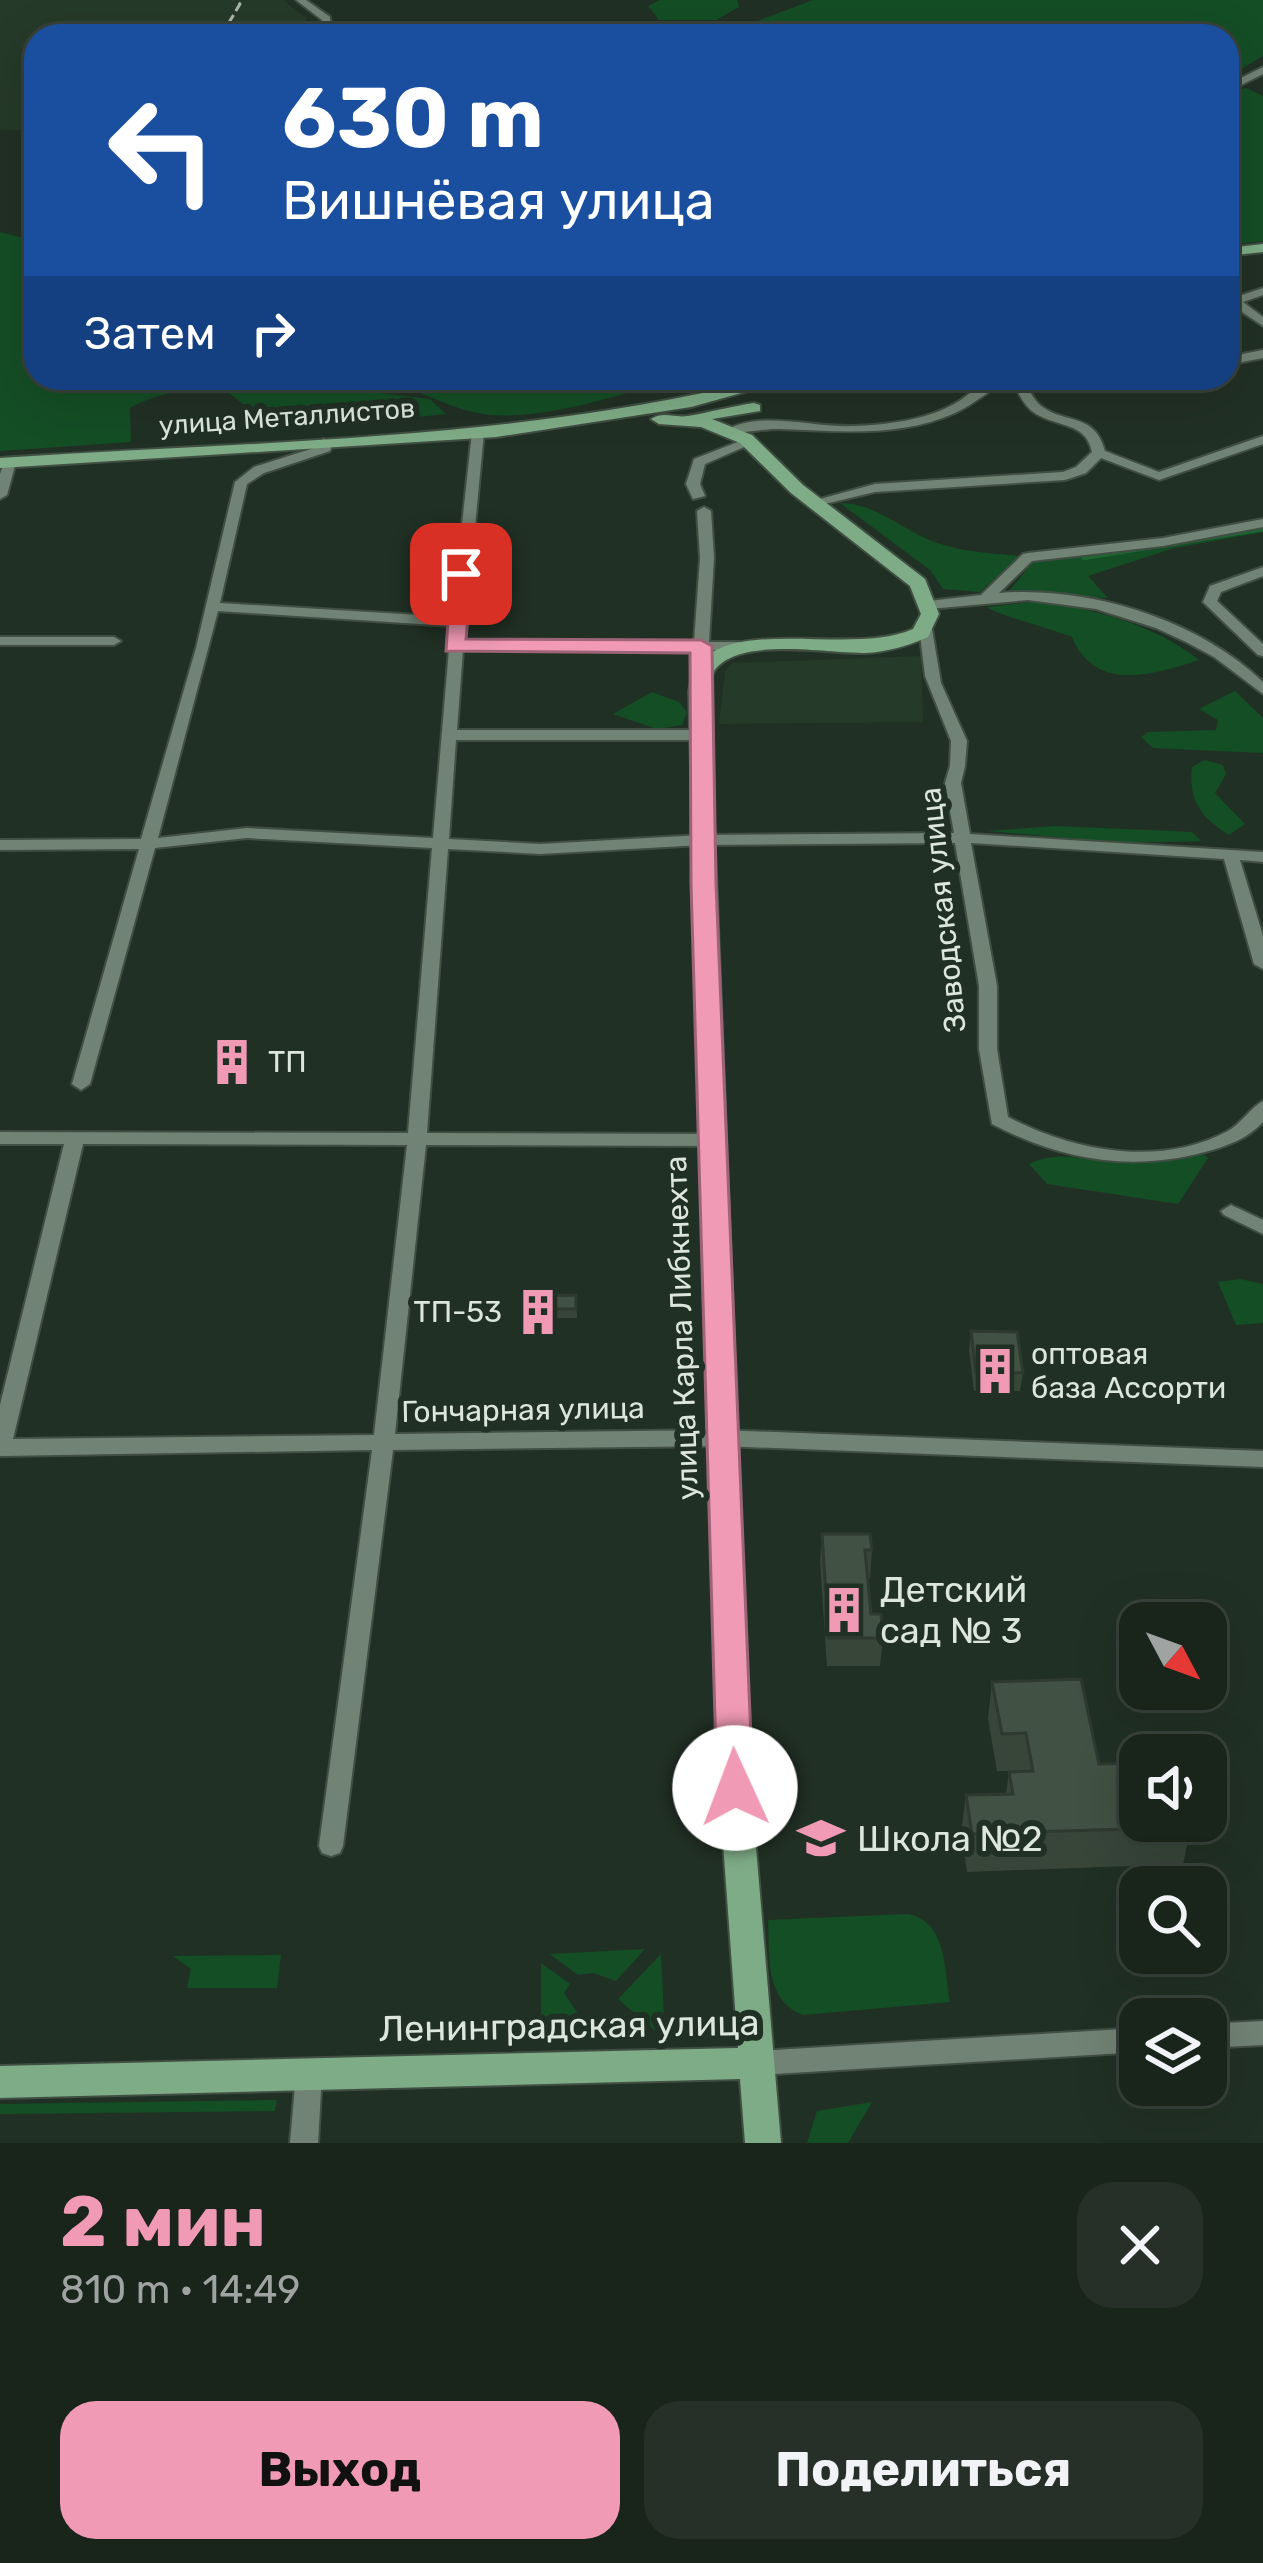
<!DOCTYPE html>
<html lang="ru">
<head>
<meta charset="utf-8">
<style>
	body { margin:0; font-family:Rubik,sans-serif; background:#263028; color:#f1f3f6; height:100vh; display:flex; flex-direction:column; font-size:45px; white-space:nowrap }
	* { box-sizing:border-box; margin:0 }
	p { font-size:39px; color:#9fa4a3 }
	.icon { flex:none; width:66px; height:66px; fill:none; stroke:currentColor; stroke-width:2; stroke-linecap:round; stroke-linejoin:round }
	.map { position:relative; height:2143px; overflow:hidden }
	.details { display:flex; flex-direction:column; background:#19241b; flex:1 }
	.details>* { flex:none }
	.banner { position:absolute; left:24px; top:24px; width:1215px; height:366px; border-radius:36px; box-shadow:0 12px 48px #0002,0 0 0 3px #37413a; background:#1a4fa0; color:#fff; overflow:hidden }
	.needle { width:78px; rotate:131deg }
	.controls { position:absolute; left:1119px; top:1602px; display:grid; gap:24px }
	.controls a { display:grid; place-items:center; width:108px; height:108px; border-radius:24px; background:#19241b; box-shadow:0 12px 48px #0002,0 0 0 3px #37413a; font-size:60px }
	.pin { position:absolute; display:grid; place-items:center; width:102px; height:102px; color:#fff; margin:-51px; border-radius:24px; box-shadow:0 6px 18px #0006 }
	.me { position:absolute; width:132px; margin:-66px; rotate:358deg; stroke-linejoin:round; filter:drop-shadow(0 0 9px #0008) }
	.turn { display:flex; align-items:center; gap:42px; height:252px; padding:0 60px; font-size:54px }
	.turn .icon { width:156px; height:156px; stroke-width:2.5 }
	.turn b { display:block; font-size:84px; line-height:102px }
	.then { display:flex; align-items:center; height:114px; padding:0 60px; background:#0003; gap:24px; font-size:45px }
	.round { display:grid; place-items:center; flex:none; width:126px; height:126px; border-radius:36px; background:#263028 }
	.head { display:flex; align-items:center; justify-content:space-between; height:204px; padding:0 60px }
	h1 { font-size:72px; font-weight:700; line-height:90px; color:#f09ab5 }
	.primary-button { display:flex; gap:24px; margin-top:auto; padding:24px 60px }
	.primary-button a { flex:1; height:138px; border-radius:36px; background:#f09ab5; color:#111; font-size:48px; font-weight:700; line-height:138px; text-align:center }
	.primary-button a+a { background:#263028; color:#f1f3f6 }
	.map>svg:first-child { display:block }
	.built { fill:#263a29 }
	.green { fill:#144e25 }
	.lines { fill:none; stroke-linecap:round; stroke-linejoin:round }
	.stream { stroke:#1c6732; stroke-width:4.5 }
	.minor-casing { stroke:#414e43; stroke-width:4 }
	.major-casing { stroke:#414e43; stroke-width:4 }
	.minor { fill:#718374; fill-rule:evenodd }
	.major { fill:#7eac86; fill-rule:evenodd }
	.rail { stroke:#abb6ac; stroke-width:3; stroke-dasharray:10 4.5; stroke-linecap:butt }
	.wall { fill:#38463a }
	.building { fill:#415143; stroke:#2e392f; stroke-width:3 }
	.route { fill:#f09ab5; stroke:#9c6476; stroke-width:3 }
	.labels { text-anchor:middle; stroke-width:12; stroke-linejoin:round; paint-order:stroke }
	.far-street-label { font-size:27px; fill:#dce6dd; stroke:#213024 }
	.street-label { font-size:30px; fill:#dce6dd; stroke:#213024 }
	.poi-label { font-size:30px; fill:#dce6dd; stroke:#213024; text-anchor:start }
	.near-poi-label { font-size:36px; fill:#dce6dd; stroke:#213024; text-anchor:start }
	.near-street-label { font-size:36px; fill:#dce6dd; stroke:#213024 }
</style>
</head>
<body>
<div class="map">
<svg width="1263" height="2143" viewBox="0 0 1263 2143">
	<rect width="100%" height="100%" fill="#213024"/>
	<g class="built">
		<polygon points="0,0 283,0 305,17 313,31 310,36 36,36 36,130 0,130"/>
		<polygon points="921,656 923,722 719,724 725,672 732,663"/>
	</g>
	<g class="green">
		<polygon points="660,0 737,0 739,7 716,20 659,20 648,6"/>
		<polygon points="813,0 1263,0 1263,56 1227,77 1227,36 748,36 734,30"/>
		<polygon points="1246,88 1263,96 1263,241 1227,245 1227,94"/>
		<path d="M0,232L36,241V378H387L380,393L430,399L446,414L289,430L260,418L223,388C189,389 161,391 130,408L131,442L0,451Z"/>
		<path d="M411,378H678C622,394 531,426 473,412C452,407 431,397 410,389Z"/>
		<path d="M840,503C873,503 898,526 927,539C957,552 988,553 1020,556L980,592L943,589L930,570Z"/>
		<polygon points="1263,527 1263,532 1174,548 1088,576 1108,598 1007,594 1035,559"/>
		<path d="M1039,601C1097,610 1153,624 1199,660C1153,675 1095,693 1072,637C1054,630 995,614 987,607Z"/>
		<polygon points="1235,691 1263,718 1263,753 1153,748 1141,737 1148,732 1216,730 1218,720 1199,709"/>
		<polygon points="652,692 679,702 687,712 682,725 657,729 613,714"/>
		<path d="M1205,760L1223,765L1226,774L1215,793L1245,824L1229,835C1201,818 1188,800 1192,767Z"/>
		<polygon points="1056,826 1192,832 1201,841 1125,843 987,831"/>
		<path d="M1199,1152L1208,1158L1178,1204L1047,1184L1029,1164C1061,1148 1090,1162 1123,1163C1149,1163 1174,1158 1199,1152Z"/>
		<polygon points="1240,1279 1263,1284 1263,1323 1236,1325 1218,1282"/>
		<path d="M908,1914C947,1922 944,1968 950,2002L803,2015C764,2000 770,1955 768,1920Z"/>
		<polygon points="645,1949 616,1981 593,1973 578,1975 550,1954"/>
		<polygon points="661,1954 665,2039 618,1999"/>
		<polygon points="281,1955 277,1988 187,1988 191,1969 173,1956"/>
		<polygon points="541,1963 570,1984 564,1993 580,2017 557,2040 541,2041"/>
		<polygon points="277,2100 275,2111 0,2114 0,2104"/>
		<polygon points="872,2102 848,2143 807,2143 817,2111"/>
	</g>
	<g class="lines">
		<polyline class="stream" points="1084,558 1263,529"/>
		<defs>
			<g id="minor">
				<polygon points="296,0 306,0 330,17 331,36 321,36 322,20"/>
				<polygon points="1263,67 1263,74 1227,92 1227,85"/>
				<polygon points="33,137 36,137 36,143 28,140"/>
				<polygon points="1263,288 1263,295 1243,302 1263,317 1263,326 1233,306 1227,307 1227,300"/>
				<polygon points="1263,350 1263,358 1227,365 1227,357"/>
				<path d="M992,378H1010C992,388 975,404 955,413C899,438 839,431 780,429C763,428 739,436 726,430C764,410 812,428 854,426C885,425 926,420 954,404C967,397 978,385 992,378Z"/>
				<path d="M1011,378H1023C1028,387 1032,398 1040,405C1064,425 1094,411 1105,451L1159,472L1263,436V444L1159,480L1101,458L1086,473L1065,480L875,492L816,506L809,502L875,484L1063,472L1076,467L1092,452C1086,420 1053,428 1032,411C1022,403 1017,389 1011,378Z"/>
				<path d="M478,428L484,432L464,642H694L700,558L697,511L704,507L711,511L714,558L709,642H749L756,646L749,650H708V658L701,662L694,658V650H463L457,730H700L708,735L700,740H456L449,839L540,844L702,835L954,833L945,783L950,766L951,741L925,676L919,626L921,623H931L941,683L967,741L965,766L961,783L970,834L1263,852V862L1240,860L1263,936V969L1254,964L1224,859L971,843L997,986V1049L1008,1117C1073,1151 1159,1168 1228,1131C1242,1123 1250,1108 1263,1101V1122C1247,1139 1227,1146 1205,1152C1130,1172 1061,1160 992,1124L979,1049V986L955,843L702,845L540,854L448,849L427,1133L712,1134L721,1140L712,1146L426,1145L395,1434L721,1430L1263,1451V1467L721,1446L393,1450L343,1846L340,1853L331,1856L322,1853L319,1846L372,1450L0,1456V1405L64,1144H0V1132L408,1133L432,848L247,838L155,848L90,1084L81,1090L72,1084L139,849L0,850V840L141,839L196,648L235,482L254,467L320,446L323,439L333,442L330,451L264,473L247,484L220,603L452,617L472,432ZM218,611L451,626L447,646L449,649L433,838L247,828L158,838ZM83,1144L407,1145L374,1435L13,1439Z"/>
				<polygon points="748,438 758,441 705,464 700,484 705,496 693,499 686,484 694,459"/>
				<polygon points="10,458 16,462 7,495 0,499 0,474 4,462"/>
				<path d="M1263,519V527L1163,546L1032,561L999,593C1089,586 1197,619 1263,682V694L1214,657L1186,642L1156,628L1096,609L1028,600L929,609L922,605L929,601L981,595L1023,554L1028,553L1163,538Z"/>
				<polygon points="1263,567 1263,576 1221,592 1217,601 1263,644 1263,656 1258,655 1203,602 1210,586"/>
				<polygon points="0,637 114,637 121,641 114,645 0,645"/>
				<polygon points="1231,1205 1263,1220 1263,1234 1224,1215 1221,1211"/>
				<polygon points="1263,2021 1263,2045 1206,2048 1206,2024"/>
				<polygon points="1140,2028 1140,2052 759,2075 750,2071 746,2063 750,2055 759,2051"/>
				<polygon points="309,2062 318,2066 322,2074 318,2143 290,2143 296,2074 300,2066"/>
			</g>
			<g id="major">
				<polygon points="1263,244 1263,252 1227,256 1227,248"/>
				<path d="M768,378H795L691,407L496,437L0,468V458C257,441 516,441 768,378Z"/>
				<path d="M754,403L760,405V411L712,419L752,435L803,485L925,579L939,614L928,637C907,646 888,652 865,653C829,654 734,635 713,673C710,678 710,685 709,691L751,1788L781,2143H745L740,2079L0,2098V2066L738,2048L719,1788L689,691C691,683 692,671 697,665C737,616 852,656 913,629L921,614L910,586L791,493L740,443L701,427L659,424L651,419C664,411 673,418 688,416C707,413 732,406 754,403Z"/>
			</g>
		</defs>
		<use href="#minor" class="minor-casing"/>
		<use href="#major" class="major-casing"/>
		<use href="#minor" class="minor"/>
		<use href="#major" class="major"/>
		<polyline class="rail" points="221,36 240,4 236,0"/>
	</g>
	<g class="wall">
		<polygon points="576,1295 577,1318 524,1318 524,1296"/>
		<polygon points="971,1331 1023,1373 1020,1391 974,1391 969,1350"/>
		<polygon points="822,1534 872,1550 870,1578 868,1578 871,1614 883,1638 880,1666 827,1666 820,1562"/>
		<polygon points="992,1682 1099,1764 1140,1821 1191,1827 1183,1864 967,1872 961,1833 966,1795 1006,1794 1009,1772 1021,1771 997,1771 988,1719"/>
	</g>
	<g class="building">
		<polygon points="576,1295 576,1309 523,1309 524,1296"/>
		<polygon points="971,1331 1017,1332 1023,1373 976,1372"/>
		<polygon points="822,1534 870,1534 872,1550 865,1550 871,1614 881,1614 883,1638 829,1638"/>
		<polygon points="1081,1679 1099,1764 1139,1763 1140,1821 1189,1821 1191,1827 972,1834 966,1795 1013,1794 1009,1772 1033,1771 1026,1733 1002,1734 992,1682"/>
	</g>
	<polygon class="route" points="461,568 472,574 466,639 701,640 712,646 716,883 753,1788 748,1798 735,1803 722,1798 717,1788 691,883 690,653 446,651 451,574"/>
	<defs>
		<symbol id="building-bare" viewBox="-9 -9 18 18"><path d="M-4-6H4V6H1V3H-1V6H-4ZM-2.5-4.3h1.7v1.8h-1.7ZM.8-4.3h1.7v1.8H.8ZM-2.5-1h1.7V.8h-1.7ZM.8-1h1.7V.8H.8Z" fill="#f09ab5" stroke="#213024" stroke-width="2.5" paint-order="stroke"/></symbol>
		<symbol id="school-bare" viewBox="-9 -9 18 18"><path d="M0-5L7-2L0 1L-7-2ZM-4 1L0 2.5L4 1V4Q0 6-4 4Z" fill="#f09ab5" stroke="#213024" stroke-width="2.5" paint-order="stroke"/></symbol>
	</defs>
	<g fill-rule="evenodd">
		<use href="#building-bare" x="199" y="1029" width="66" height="66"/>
		<use href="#building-bare" x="505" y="1279" width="66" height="66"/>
		<use href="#building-bare" x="962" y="1338" width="66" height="66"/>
		<use href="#building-bare" x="811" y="1577" width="66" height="66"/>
		<use href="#school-bare" x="788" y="1805" width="66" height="66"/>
	</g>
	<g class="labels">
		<g class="far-street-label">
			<text transform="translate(287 417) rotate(-4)" y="9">улица Металлистов</text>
		</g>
		<g class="street-label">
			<text transform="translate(943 910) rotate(-96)" y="10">Заводская улица</text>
			<text transform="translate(682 1328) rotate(-92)" y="10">улица Карла Либкнехта</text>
			<text transform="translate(523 1410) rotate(-1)" y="10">Гончарная улица</text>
		</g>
		<g class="poi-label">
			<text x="268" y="1072">ТП</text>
			<text x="502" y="1322" text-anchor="end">ТП-53</text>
			<text x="1031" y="1364">оптовая<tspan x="1031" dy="34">база Ассорти</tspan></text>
		</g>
		<g class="near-poi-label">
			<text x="880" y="1602">Детский<tspan x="880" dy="41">сад № 3</tspan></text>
			<text x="857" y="1851">Школа №2</text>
		</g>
		<g class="near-street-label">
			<text transform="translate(569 2025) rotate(-1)" y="13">Ленинградская улица</text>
		</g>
	</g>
</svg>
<div class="controls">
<a><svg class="needle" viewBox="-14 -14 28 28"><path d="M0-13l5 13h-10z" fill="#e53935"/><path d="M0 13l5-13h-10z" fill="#9fa4a3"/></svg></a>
<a><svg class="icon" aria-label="sound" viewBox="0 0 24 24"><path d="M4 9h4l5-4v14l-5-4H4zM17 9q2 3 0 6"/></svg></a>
<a><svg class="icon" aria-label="search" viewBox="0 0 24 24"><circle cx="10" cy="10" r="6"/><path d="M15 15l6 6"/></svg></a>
<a><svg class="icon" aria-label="layers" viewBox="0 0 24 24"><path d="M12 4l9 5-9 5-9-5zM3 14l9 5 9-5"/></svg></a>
</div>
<div class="pin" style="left:461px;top:574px;background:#d93025"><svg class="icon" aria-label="arrive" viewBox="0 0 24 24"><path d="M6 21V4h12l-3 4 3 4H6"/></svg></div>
<svg class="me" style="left:735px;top:1788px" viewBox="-20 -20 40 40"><circle r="19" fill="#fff"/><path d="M0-13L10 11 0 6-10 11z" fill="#f09ab5"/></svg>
<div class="banner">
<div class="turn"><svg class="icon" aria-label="left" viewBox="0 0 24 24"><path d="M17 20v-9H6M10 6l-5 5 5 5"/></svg><div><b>630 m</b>Вишнёвая улица</div></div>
<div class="then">Затем<svg class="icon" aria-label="right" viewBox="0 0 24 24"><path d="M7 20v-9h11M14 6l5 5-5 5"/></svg></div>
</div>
</div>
<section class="details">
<div class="head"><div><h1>2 мин</h1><p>810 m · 14:49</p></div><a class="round"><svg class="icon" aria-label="close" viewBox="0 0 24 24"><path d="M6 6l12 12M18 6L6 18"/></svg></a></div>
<div class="primary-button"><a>Выход</a><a>Поделиться</a></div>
</section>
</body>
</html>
